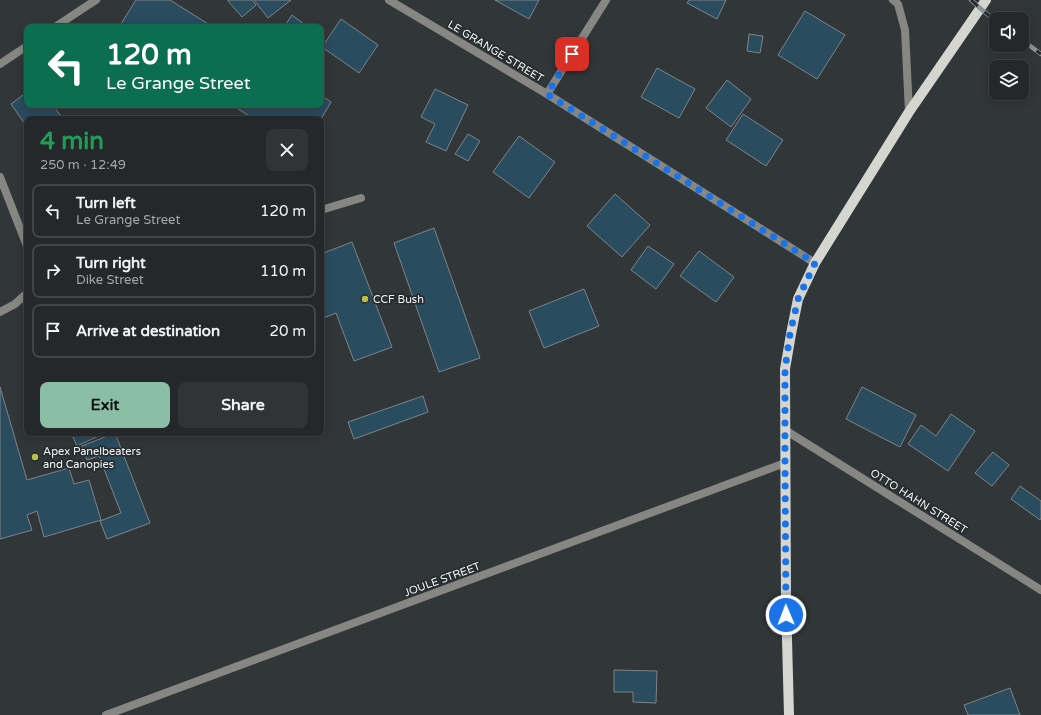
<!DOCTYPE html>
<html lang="en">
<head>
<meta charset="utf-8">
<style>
	body { margin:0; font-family:"Varela Round",sans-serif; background:#313437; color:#f1f3f6; height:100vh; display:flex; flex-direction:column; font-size:15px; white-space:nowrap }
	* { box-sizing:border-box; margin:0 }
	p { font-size:13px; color:#a3a6a9 }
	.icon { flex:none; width:22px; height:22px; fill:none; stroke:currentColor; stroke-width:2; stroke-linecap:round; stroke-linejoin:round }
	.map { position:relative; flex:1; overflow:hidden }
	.details { position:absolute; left:24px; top:116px; width:300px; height:320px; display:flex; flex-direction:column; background:#25282b; border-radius:8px; box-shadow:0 2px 10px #0003,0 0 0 1px #424447 }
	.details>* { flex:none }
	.hud { position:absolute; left:24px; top:24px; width:300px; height:84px; border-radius:8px; box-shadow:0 2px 10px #0003,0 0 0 1px #424447; background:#0b6e4f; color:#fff; overflow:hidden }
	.fabs { position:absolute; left:989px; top:12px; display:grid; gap:8px }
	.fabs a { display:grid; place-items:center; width:40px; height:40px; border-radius:8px; background:#25282b; box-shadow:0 2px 10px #0003,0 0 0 1px #424447; font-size:20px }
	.pin { position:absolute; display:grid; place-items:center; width:34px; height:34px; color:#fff; margin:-17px; border-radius:8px; box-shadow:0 2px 6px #0006 }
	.me { position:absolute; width:44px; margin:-22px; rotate:359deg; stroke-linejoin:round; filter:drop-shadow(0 0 3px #0008) }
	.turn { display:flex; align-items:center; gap:14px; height:84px; padding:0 16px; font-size:18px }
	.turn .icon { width:52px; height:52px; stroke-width:2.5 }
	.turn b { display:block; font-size:28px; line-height:34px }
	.round { display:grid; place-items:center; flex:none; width:42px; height:42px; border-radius:8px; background:#313437 }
	.overview { display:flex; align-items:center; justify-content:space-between; height:68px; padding:0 16px }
	h1 { font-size:24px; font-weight:800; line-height:30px; color:#1e9e55 }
	.cta { display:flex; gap:8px; margin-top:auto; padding:8px 16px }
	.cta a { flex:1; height:46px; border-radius:8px; background:#8abfa5; color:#111; font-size:16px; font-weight:800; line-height:46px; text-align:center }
	.cta a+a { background:#313437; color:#f1f3f6 }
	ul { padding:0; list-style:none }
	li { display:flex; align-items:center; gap:12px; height:54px; margin:0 8px 6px; padding:0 8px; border:2px solid #424447; border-radius:8px }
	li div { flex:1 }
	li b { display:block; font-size:15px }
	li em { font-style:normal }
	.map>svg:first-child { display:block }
	.building { fill:#294c5f; stroke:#7e8487 }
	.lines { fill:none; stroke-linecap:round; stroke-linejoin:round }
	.service { stroke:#868683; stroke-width:8 }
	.minor { stroke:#868683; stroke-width:8 }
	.primary { stroke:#d6d6d1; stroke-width:10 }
	.rail-casing { stroke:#8f9496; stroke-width:4.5 }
	.rail { stroke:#272c2f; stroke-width:3; stroke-dasharray:9; stroke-linecap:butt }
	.route { stroke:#1a73e8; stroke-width:7; stroke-dasharray:0 12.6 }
	.poi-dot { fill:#b9c046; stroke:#272c2f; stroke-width:1.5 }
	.labels { text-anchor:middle; stroke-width:3.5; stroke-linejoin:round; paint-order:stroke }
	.street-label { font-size:11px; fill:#f2f6f8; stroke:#272c2f }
	.poi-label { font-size:11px; fill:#f2f6f8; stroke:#272c2f; text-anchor:start }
</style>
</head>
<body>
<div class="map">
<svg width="1041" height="715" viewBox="0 0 1041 715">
	<rect width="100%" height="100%" fill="#313639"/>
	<g class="building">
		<polygon points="136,0 170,0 213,27 119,27"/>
		<polygon points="228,0 252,0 256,5 242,17 228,1"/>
		<polygon points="254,0 291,0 268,18"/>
		<polygon points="495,0 539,0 529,19"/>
		<polygon points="689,0 726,0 717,19 687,3"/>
		<polygon points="805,11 845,35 817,79 778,55"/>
		<polygon points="292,15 308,27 284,27"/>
		<polygon points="341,19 378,45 359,73 322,47"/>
		<polygon points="749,34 763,36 760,53 747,51"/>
		<polygon points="657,68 695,89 679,118 641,97"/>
		<polygon points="727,80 751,99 731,127 706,108"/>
		<polygon points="435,89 468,105 446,151 426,142 435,124 421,117"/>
		<polygon points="27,92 27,105 53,105 60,115 54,119 27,119 27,127 11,104"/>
		<polygon points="321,95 331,102 321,119 254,119 232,105 321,105"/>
		<polygon points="743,114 783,140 766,166 726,140"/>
		<polygon points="468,134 480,141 468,161 455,154"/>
		<polygon points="519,136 555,162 529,198 493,172"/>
		<polygon points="615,194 650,225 622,257 587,226"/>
		<polygon points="434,228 480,358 439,372 394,243"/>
		<polygon points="352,242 392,347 354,361 336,313 321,319 321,254"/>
		<polygon points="648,246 674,264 656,289 631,270"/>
		<polygon points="699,251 734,277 716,302 680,276"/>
		<polygon points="584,289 599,326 544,348 529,311"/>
		<polygon points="0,387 27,480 69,468 74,484 89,480 101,520 44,537 37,511 27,515 32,530 0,539"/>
		<polygon points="862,387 916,415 900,447 846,419"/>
		<polygon points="423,396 428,412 354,439 348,422"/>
		<polygon points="951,414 975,431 948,471 908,444 921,425 936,436"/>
		<polygon points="71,433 105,433 77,446"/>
		<polygon points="115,433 150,523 107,539 100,521 121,513 99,456 87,460 82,446"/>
		<polygon points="993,452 1009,465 992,486 975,473"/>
		<polygon points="1020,486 1041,501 1041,518 1040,520 1011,499"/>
		<polygon points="614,670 657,671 656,703 633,702 633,692 614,692"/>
		<polygon points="1010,688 1020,715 968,715 964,705"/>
	</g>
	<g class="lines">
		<g class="service">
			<polyline points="547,94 606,0"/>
			<polyline points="321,210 361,198"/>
			<polyline points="785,430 1041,590"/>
		</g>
		<g class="minor">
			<polyline points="389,0 547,94 815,263"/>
			<polyline points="893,0 898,4 905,30 909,112"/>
			<polyline points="55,27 96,0"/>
			<polyline points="0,64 27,46"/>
			<polyline points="0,177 27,246"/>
			<polyline points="0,312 15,304 27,293"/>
			<polyline points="106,715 785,463"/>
		</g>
		<polyline class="primary" points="789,715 786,601 785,369 791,334 798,299 815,263 909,112 986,0"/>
		<defs>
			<g id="rail">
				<polyline points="971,0 981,9 996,21"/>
				<polyline points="1022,40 1041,54"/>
			</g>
		</defs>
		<use href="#rail" class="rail-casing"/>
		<use href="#rail" class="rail"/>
	</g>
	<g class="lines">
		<polyline class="route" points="572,54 547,94 815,263 798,299 790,334 785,369 785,463 786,615"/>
	</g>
	<g class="poi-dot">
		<circle cx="365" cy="299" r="4"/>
		<circle cx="35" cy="457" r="4"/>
	</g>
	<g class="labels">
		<g class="street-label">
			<text transform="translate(496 51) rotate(31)" y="4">LE GRANGE STREET</text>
			<text transform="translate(919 501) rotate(32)" y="4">OTTO HAHN STREET</text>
			<text transform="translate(442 579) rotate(-20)" y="4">JOULE STREET</text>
		</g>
		<g class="poi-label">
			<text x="373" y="303">CCF Bush</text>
			<text x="43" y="455">Apex Panelbeaters<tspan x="43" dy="13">and Canopies</tspan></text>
		</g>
	</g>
</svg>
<div class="fabs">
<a><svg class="icon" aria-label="sound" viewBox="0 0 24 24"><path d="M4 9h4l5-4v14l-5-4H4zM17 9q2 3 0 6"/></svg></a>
<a><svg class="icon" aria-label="layers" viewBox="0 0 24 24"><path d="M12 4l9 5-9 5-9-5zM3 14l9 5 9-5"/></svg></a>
</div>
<div class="pin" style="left:572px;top:54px;background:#d93025"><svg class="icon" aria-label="arrive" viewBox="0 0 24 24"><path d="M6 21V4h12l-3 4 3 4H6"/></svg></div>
<svg class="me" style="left:786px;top:615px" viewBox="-20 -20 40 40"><circle r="17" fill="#1a73e8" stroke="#fff" stroke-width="3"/><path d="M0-11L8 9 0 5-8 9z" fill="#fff"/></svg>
<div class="hud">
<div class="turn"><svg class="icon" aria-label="left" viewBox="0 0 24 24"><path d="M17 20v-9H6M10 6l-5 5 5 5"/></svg><div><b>120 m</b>Le Grange Street</div></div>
</div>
<section class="details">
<div class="overview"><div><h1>4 min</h1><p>250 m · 12:49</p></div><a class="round"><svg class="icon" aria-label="close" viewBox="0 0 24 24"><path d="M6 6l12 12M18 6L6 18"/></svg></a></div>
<ul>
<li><svg class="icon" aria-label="left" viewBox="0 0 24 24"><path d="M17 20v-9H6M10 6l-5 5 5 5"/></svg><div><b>Turn left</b><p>Le Grange Street</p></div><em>120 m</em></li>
<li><svg class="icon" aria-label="right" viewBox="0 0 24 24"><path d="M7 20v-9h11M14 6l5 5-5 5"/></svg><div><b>Turn right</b><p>Dike Street</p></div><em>110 m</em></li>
<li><svg class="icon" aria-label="arrive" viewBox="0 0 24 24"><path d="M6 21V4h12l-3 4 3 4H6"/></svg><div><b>Arrive at destination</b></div><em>20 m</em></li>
</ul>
<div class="cta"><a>Exit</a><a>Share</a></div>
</section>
</div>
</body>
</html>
